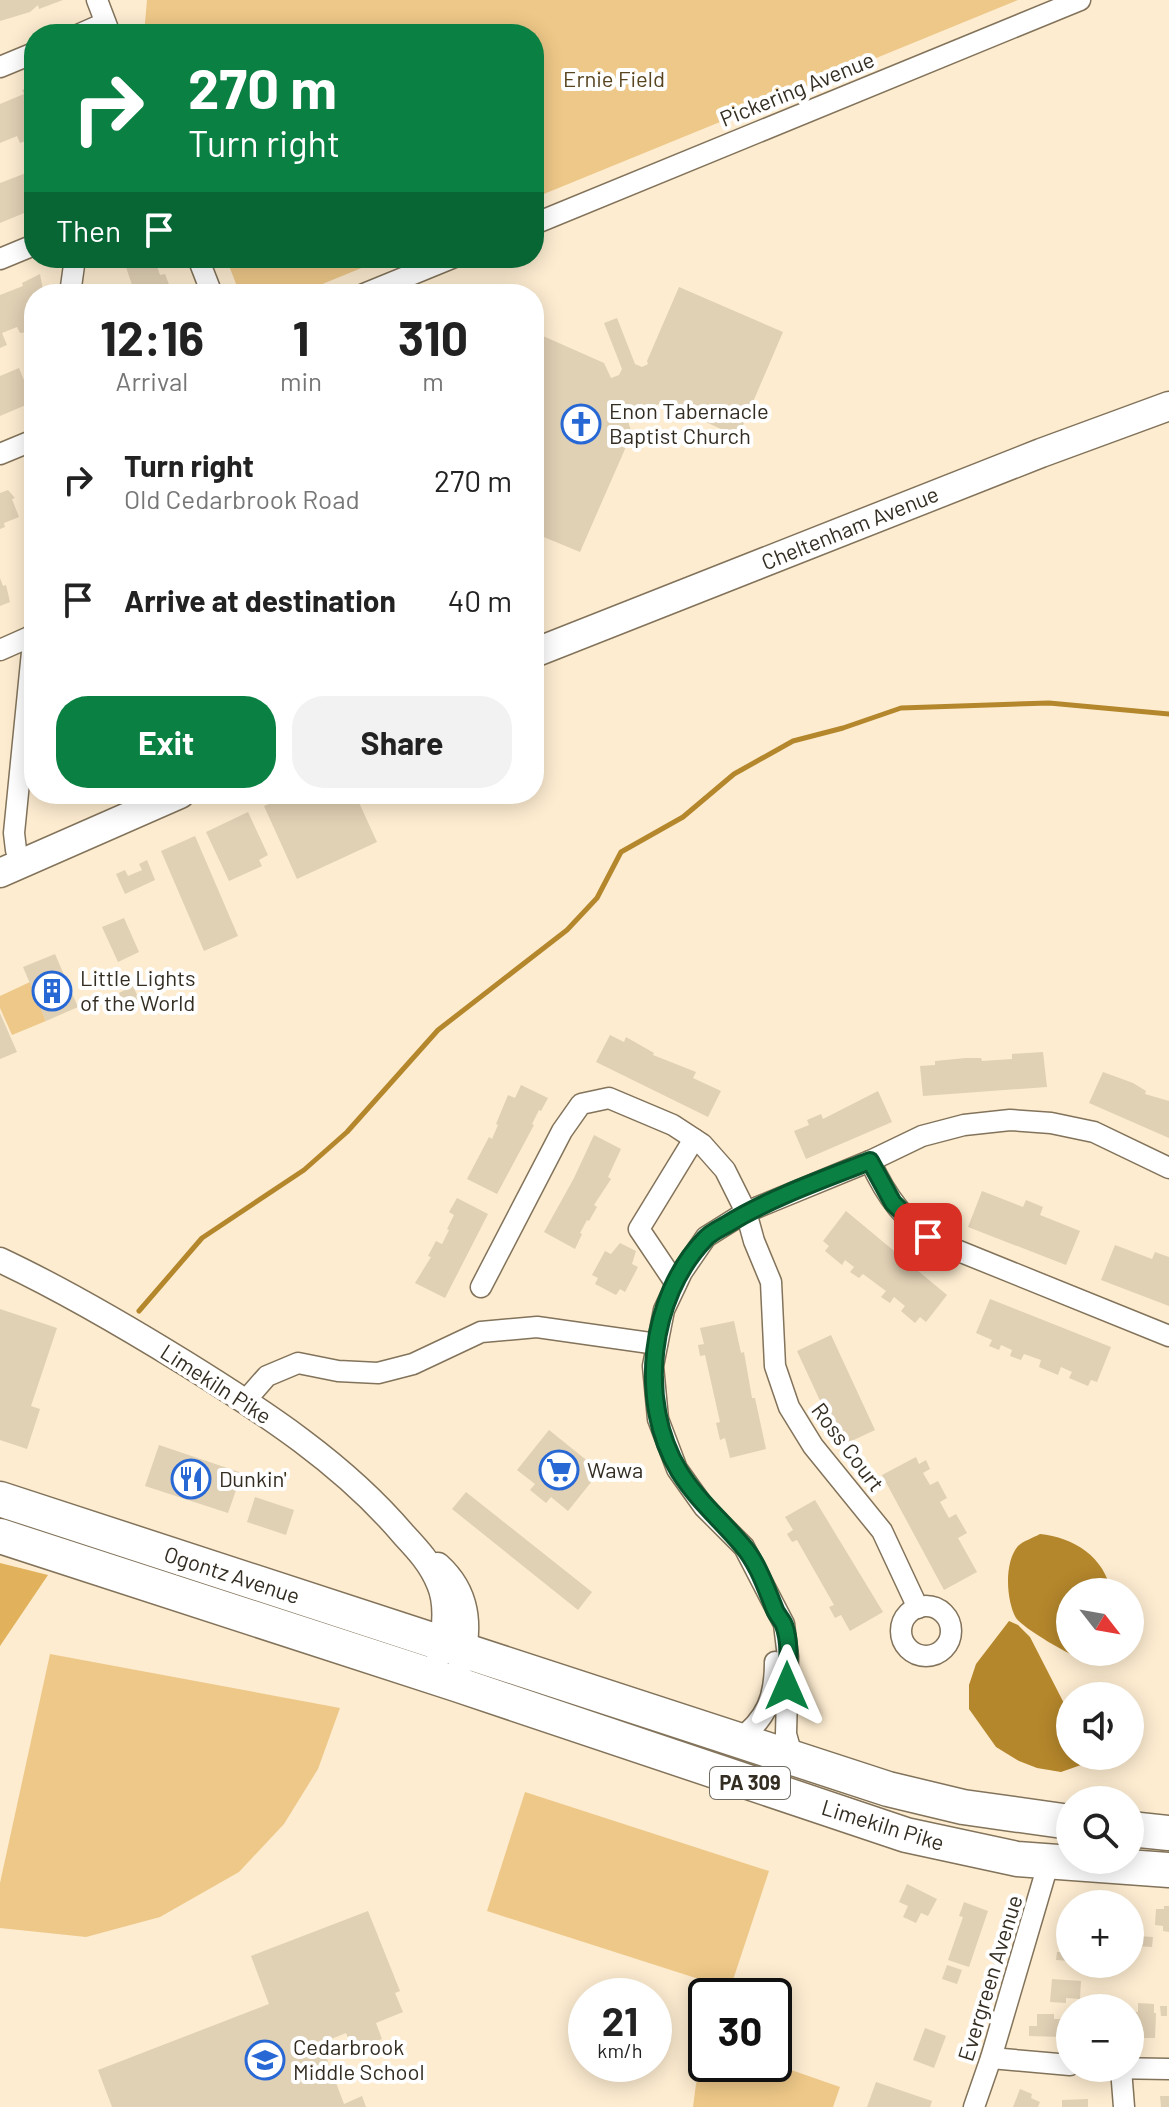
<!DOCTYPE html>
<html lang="en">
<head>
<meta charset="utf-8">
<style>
	body { margin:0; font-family:Barlow,sans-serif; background:#f2f2f2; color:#222; height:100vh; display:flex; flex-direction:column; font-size:30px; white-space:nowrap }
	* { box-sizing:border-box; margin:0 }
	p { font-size:26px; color:#767676 }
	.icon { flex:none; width:44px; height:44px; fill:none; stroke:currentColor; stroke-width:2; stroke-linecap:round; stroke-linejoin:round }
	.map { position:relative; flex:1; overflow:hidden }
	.details { position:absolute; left:24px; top:284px; width:520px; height:520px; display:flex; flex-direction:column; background:#fff; border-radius:32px; box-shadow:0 4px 20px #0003 }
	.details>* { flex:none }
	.banner { position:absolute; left:24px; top:24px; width:520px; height:244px; border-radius:32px; box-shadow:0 4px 20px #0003; background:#0b8043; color:#fff; overflow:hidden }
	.needle { width:52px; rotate:121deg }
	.fabs { position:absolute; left:1056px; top:1578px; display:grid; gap:16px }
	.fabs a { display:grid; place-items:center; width:88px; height:88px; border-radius:50%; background:#fff; box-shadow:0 4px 20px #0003; font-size:40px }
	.speed { position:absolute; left:568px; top:1978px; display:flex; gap:16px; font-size:40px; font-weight:700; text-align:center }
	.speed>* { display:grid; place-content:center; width:104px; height:104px; border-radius:50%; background:#fff; box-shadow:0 4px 20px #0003; line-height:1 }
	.speed small { font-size:20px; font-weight:400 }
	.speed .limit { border:4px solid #111; border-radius:12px; background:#fff; color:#111 }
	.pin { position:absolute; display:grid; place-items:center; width:68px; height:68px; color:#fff; margin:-34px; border-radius:16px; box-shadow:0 4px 12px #0006 }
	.me { position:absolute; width:88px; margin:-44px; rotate:0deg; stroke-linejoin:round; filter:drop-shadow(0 0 6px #0008) }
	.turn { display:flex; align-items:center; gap:28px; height:168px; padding:0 32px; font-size:36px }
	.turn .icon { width:104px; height:104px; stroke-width:2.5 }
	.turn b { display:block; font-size:56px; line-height:68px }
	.then { display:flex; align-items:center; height:76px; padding:0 32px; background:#0003; gap:16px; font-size:30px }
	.eta { display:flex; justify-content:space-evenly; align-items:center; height:136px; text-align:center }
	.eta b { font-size:48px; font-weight:700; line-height:56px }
	.cta { display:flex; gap:16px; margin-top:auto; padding:16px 32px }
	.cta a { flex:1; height:92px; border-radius:32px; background:#0b8043; color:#fff; font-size:32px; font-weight:700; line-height:92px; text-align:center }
	.cta a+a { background:#f2f2f2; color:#222 }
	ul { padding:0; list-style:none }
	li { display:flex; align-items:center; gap:24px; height:120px; padding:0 32px }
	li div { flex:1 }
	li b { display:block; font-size:30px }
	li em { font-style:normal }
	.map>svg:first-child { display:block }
	.green { fill:#eec888 }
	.forest { fill:#e1b15b }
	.water { fill:#b5872c }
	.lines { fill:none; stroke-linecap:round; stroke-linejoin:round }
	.stream { stroke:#b5872c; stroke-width:5 }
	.building { fill:#e0d0b4 }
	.minor-casing { stroke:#82735a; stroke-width:23 }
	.tertiary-casing { stroke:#82735a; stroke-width:27 }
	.secondary-casing { stroke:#82735a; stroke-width:31 }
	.trunk-casing { stroke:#82735a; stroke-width:37 }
	.minor { stroke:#fff; stroke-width:20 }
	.tertiary { stroke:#fff; stroke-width:24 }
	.secondary { stroke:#fff; stroke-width:28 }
	.trunk { stroke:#fff; stroke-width:34 }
	.route-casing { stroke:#07532c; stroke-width:20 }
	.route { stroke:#0b8043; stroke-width:14 }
	.labels { text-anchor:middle; stroke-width:8; stroke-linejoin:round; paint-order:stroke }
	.shield { fill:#fff; stroke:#706c64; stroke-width:2 }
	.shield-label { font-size:20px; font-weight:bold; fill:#332d22 }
	.park-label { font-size:22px; fill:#58441f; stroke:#fff }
	.street-label { font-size:22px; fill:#332d22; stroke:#fff }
	.poi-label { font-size:22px; fill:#332d22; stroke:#fff; text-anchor:start }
</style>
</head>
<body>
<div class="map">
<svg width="1169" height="2107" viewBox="0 0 1169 2107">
	<rect width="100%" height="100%" fill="#fdecd0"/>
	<g class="green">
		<polygon points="147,0 1018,0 534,198 534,34 144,34"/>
		<polygon points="226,258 386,258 298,294 240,294"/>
		<polygon points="30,982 46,1021 12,1035 0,1008 0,996"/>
		<polygon points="50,1654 340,1708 318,1769 284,1824 239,1872 160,1917 86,1937 0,1928 0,1883"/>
		<polygon points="525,1792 769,1871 730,1989 487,1911"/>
		<polygon points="706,2060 706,2064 774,2064 840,2087 833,2107 693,2107 696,2084"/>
	</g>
	<polygon class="forest" points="0,1563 48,1575 0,1646"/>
	<g class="water">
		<path d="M1040,1534C1073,1537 1105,1557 1111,1592H1070V1652H1096L1084,1660C1071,1656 1024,1629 1016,1618C1006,1600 1004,1562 1018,1546C1023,1541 1033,1538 1040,1534Z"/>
		<polygon points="1009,1621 1018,1625 1030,1637 1070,1715 1070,1756 1085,1756 1081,1765 1061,1772 1037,1768 1019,1761 996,1747 969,1709 969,1685 976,1664"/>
	</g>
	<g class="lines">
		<polyline class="stream" points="139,1311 202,1238 304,1170 347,1132 438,1030 567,930 597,898 621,852 683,817 734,774 793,741 843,728 901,708 1049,703 1169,714"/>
	</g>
	<g class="building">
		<polygon points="0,0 63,0 39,9 38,5 30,12 0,21"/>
		<polygon points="29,87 31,91 34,90 34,129 26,132 29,140 20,143 17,136 0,143 0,104 24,94 22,90"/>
		<polygon points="34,170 34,209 0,223 0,183"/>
		<polygon points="123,258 163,258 164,260 156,263 160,275 165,274 170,287 152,294 135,294"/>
		<polygon points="40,274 43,290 41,291 42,294 34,294 34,320 26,324 27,332 20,333 17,327 2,333 7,345 0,348 0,295 23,286 22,283"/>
		<polygon points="679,287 783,332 738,437 663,402 657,405 654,413 641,418 633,414 626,416 632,433 580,552 534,533 534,332 604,363 611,378 619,375 622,369 604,323 617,318 635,364 642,367 648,364 647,361"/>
		<polygon points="19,368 33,402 0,416 0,376"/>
		<polygon points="8,490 15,498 12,499 19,517 4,523 5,527 0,529 0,493"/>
		<polygon points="0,578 3,586 6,585 10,602 0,606"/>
		<polygon points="291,794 355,794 377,842 297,879 264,806"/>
		<polygon points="248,812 268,855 259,860 262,866 229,881 206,832"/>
		<polygon points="195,836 238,936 204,951 161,851"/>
		<polygon points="147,860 155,880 125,894 116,874 125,870 128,876 142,870 139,864"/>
		<polygon points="124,918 139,952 118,962 102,927"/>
		<polygon points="55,954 78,1007 46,1021 23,967"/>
		<polygon points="133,986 139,999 125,1006 119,993"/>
		<polygon points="0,1013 17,1052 0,1059"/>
		<polygon points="610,1035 624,1042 626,1037 654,1053 653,1055 696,1072 693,1078 721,1091 708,1117 596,1062"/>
		<polygon points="1043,1052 1047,1087 923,1096 920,1066 935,1065 935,1061 966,1058 981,1058 982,1061 1012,1059 1012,1054"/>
		<polygon points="1103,1072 1133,1083 1146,1091 1145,1094 1169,1101 1169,1138 1089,1103"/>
		<polygon points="521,1085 548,1098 541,1111 539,1110 532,1124 534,1125 497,1194 467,1179 489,1137 492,1139 498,1125 496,1124 508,1095 515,1098"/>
		<polygon points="878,1091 892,1122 806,1159 794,1131 809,1125 807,1120 821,1114 823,1119"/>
		<polygon points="594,1135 621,1149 608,1177 611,1179 594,1205 597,1207 589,1221 587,1220 580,1233 582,1234 575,1249 544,1232 574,1178"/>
		<polygon points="982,1191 1023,1207 1026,1200 1043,1207 1040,1215 1080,1231 1066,1265 968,1227"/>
		<polygon points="457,1198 488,1214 445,1298 415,1283 431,1257 428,1256 436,1241 442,1244 449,1230 447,1229 454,1215 449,1212"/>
		<polygon points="846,1211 947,1295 926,1322 920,1317 915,1323 901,1311 905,1306 894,1297 890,1303 881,1297 886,1291 863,1274 859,1278 850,1272 854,1267 845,1260 842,1265 825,1251 829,1246 823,1241"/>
		<polygon points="620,1243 636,1251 632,1264 638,1267 625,1292 620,1289 616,1295 595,1284 598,1278 592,1275 605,1251 611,1254"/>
		<polygon points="1115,1245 1152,1259 1155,1252 1169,1257 1169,1306 1101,1280"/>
		<polygon points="990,1299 1111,1347 1097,1382 1091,1380 1088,1386 1069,1378 1072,1372 1061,1367 1058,1375 1039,1367 1041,1360 1024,1354 1021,1360 1010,1356 1012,1350 1001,1345 999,1350 989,1346 992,1340 976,1333"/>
		<polygon points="0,1309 57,1328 31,1406 40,1409 27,1449 0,1440"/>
		<polygon points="734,1321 741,1353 744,1352 752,1398 755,1398 766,1449 730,1458 725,1438 720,1440 716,1423 720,1422 705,1355 700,1356 698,1345 704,1344 700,1328"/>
		<polygon points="831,1335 875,1430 841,1446 797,1351"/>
		<polygon points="549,1430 600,1471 568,1511 551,1497 546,1503 530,1490 535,1484 517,1470"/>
		<polygon points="159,1445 242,1473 228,1513 145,1486"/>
		<polygon points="916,1457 919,1464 926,1460 930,1469 923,1473 930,1485 938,1481 947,1498 940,1502 949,1518 956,1514 967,1533 958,1538 977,1572 944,1590 882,1475"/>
		<polygon points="466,1492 592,1592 578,1610 452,1509"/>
		<polygon points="255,1497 294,1510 286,1535 247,1522"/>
		<polygon points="815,1500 883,1612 850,1631 841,1615 835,1618 829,1607 834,1605 797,1540 792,1542 787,1534 793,1530 785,1517"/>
		<polygon points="907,1884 937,1899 928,1916 921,1913 916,1923 903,1917 908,1906 899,1902"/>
		<polygon points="964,1902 988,1911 969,1967 948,1960 963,1917 959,1916"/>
		<polygon points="1164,1906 1169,1906 1169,1932 1163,1931 1163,1926 1155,1925 1156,1909 1164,1909"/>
		<polygon points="368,1911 400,1991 395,1993 403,2012 376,2023 382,2039 353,2050 346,2033 321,2043 344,2104 362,2096 366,2107 112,2107 98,2070 269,2004 251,1956"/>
		<polygon points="1064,1936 1070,1937 1070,1961 1056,1960 1057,1952 1063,1952"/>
		<polygon points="1136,1936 1153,1937 1152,1947 1136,1946"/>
		<polygon points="947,1965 962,1970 957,1984 942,1979"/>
		<polygon points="1052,1979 1081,1981 1080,1999 1066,1998 1066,2003 1050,2002"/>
		<polygon points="1098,2002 1115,2003 1115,2008 1098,2008"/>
		<polygon points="1138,2003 1154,2004 1154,2013 1156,2013 1155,2038 1144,2038 1144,2031 1132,2030 1133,2012 1138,2012"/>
		<polygon points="1160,2006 1167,2006 1167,2016 1161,2016"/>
		<polygon points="1037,2014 1054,2014 1054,2019 1063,2019 1062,2037 1029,2036 1029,2026 1037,2026"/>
		<polygon points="925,2028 946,2036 934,2068 913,2060"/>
		<polygon points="876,2082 932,2101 930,2107 867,2107"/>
		<polygon points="1020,2089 1032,2094 1031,2098 1040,2102 1038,2107 1013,2107"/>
		<polygon points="1160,2096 1169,2096 1169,2107 1161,2107"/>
		<polygon points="1088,2099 1088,2107 1062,2107 1062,2100"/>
	</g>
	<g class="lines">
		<defs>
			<g id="minor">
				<polyline points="97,0 110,34"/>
				<polyline points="80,34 105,23"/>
				<polyline points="0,67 34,53"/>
				<polyline points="534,224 1080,0"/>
				<polyline points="198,258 212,294"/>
				<polyline points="0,259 34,245"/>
				<polyline points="70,294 75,258"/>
				<polyline points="364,294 452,258"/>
				<polyline points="0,454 34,440"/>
				<polyline points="0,650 34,635"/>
				<polyline points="22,863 16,850 14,833 34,632"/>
				<path d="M870,1161C886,1196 905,1223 939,1243L1169,1336"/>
				<polyline points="676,1284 639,1229 694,1139"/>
				<polyline points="481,1287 562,1131 581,1104 609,1098 673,1125 702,1144 725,1170 746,1212 754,1241 771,1282 775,1366 789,1407 813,1446 882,1531 918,1608"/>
				<polyline points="245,1401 267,1376 298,1363 338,1371 378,1373 413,1364 481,1332 537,1327 657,1344"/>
				<circle cx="926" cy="1631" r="25"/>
				<path d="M738,1740C767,1719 775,1697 775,1662"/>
				<polyline points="793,1759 786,1734 788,1657 784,1624 744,1547 704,1507 677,1469 658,1419 653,1366 664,1310 682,1272 706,1237 746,1212 870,1161 922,1136 964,1125 1010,1120 1051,1123 1094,1132 1169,1168"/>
				<polyline points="991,2058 1070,2065"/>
				<polyline points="1109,2068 1169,2069"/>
				<polyline points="1121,2069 1124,2107"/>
				<polyline points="974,2107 991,2058 1049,1861"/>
			</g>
			<g id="tertiary">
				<path d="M0,1260C64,1290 125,1326 185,1363C264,1412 344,1464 404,1535C418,1550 431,1564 439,1584C448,1605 444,1634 439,1655"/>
				<path d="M438,1565C468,1592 471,1625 461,1663"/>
			</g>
			<g id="secondary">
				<polyline points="534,653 1041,453 1169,406"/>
				<polyline points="0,873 180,794"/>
			</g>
			<g id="trunk">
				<polyline points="0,1499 888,1789 963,1807 1070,1822"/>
				<polyline points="0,1536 456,1684 906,1835 1017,1859 1169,1870"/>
				<polyline points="1130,1829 1169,1833"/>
			</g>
		</defs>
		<use href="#minor" class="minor-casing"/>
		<use href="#tertiary" class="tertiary-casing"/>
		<use href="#secondary" class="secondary-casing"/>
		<use href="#trunk" class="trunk-casing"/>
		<use href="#minor" class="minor"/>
		<use href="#tertiary" class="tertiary"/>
		<use href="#secondary" class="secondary"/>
		<use href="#trunk" class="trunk"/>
	</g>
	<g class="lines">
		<defs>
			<path id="route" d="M787,1686C788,1667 791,1644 784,1625C782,1620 777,1615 775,1610C766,1588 758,1563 742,1545C721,1520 697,1500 679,1471C637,1402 649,1297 705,1239C710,1233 719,1229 726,1225C770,1198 821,1180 870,1161L893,1203L928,1237"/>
		</defs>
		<use href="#route" class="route-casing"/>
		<use href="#route" class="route"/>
	</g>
	<defs>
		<symbol id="church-ring" viewBox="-11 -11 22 22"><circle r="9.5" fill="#fff" stroke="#2868d5" stroke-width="1.5"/><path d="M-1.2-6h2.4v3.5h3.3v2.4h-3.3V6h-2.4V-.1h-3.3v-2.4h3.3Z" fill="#2868d5"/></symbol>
		<symbol id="building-ring" viewBox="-11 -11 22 22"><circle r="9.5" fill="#fff" stroke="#2868d5" stroke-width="1.5"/><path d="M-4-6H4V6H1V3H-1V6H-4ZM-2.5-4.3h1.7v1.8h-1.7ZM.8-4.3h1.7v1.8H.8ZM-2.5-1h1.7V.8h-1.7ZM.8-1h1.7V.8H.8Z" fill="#2868d5"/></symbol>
		<symbol id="supermarket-ring" viewBox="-11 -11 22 22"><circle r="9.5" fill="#fff" stroke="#2868d5" stroke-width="1.5"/><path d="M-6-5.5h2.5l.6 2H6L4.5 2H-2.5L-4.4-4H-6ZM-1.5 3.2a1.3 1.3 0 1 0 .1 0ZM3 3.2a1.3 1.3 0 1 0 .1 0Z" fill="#2868d5"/></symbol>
		<symbol id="restaurant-ring" viewBox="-11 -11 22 22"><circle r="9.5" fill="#fff" stroke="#2868d5" stroke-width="1.5"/><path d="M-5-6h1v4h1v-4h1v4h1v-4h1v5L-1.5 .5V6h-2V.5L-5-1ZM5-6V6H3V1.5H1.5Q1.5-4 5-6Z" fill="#2868d5"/></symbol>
		<symbol id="school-ring" viewBox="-11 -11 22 22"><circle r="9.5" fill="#fff" stroke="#2868d5" stroke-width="1.5"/><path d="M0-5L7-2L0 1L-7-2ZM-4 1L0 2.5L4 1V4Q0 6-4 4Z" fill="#2868d5"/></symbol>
	</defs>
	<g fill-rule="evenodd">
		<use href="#church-ring" x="559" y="402" width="44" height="44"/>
		<use href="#building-ring" x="30" y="969" width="44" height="44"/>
		<use href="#supermarket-ring" x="537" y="1448" width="44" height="44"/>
		<use href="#restaurant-ring" x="169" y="1457" width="44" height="44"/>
		<use href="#school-ring" x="243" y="2038" width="44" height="44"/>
	</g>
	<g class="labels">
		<rect class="shield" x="710" y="1767" width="80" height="32" rx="6"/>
		<g class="shield-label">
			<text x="750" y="1790">PA 309</text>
		</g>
		<g class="park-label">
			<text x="614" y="87">Ernie Field</text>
		</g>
		<g class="street-label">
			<text transform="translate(797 89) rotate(-22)" y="8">Pickering Avenue</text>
			<text transform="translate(850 528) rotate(-22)" y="8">Cheltenham Avenue</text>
			<text transform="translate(216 1384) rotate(33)" y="8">Limekiln Pike</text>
			<text transform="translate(848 1447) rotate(53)" y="8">Ross Court</text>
			<text transform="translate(232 1575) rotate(18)" y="8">Ogontz Avenue</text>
			<text transform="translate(883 1825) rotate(17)" y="8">Limekiln Pike</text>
			<text transform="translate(990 1978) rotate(-73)" y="8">Evergreen Avenue</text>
		</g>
		<g class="poi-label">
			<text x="609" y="419">Enon Tabernacle<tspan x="609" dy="25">Baptist Church</tspan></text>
			<text x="80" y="986">Little Lights<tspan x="80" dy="25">of the World</tspan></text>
			<text x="587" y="1478">Wawa</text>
			<text x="219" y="1487">Dunkin'</text>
			<text x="293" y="2055">Cedarbrook<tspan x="293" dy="25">Middle School</tspan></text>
		</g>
	</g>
</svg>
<div class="fabs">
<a><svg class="needle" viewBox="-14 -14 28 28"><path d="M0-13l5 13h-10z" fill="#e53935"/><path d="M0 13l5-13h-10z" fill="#767676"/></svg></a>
<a><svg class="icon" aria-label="sound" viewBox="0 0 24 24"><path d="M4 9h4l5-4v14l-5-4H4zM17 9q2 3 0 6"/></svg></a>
<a><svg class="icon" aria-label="search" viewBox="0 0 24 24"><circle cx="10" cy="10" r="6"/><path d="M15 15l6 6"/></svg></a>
<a>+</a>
<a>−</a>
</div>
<div class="speed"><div>21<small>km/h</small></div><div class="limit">30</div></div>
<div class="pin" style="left:928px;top:1237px;background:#d93025"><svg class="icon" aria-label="arrive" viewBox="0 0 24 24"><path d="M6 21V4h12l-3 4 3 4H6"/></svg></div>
<svg class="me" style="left:787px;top:1686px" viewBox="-20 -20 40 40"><path d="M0-17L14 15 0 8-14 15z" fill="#0b8043" stroke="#fff" stroke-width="4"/></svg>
<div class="banner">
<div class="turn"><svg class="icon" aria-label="right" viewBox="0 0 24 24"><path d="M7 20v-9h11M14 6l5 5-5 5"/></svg><div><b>270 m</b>Turn right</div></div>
<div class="then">Then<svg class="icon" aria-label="arrive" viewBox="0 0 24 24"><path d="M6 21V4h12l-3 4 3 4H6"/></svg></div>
</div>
<section class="details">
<div class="eta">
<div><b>12:16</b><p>Arrival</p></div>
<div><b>1</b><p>min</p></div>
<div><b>310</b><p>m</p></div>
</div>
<ul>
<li><svg class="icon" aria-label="right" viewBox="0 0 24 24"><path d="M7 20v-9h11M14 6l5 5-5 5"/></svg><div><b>Turn right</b><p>Old Cedarbrook Road</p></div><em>270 m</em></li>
<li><svg class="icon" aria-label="arrive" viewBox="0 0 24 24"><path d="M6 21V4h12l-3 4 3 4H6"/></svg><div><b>Arrive at destination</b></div><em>40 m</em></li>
</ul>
<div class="cta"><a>Exit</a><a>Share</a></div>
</section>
</div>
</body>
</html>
